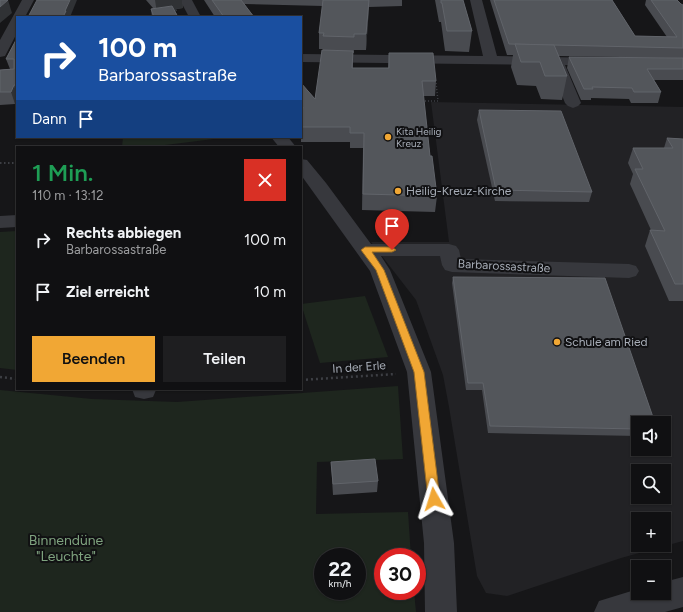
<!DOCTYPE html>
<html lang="de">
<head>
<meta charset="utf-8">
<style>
	body { margin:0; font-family:Figtree,sans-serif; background:#1e1e20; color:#f1f3f6; height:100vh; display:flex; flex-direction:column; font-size:15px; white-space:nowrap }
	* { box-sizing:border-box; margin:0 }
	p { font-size:13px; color:#9c9d9f }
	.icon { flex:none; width:22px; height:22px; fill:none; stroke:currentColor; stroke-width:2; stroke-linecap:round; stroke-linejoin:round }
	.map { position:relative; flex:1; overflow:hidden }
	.details { position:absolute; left:16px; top:146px; width:286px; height:244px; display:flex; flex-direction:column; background:#101012; border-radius:0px; box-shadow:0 1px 3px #0004,0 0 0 1px #303032 }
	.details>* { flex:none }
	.guide { position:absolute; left:16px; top:16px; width:286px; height:122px; border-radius:0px; box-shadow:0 1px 3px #0004,0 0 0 1px #303032; background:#1a4fa0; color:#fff; overflow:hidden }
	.controls { position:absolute; left:631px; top:416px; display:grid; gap:8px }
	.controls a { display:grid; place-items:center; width:40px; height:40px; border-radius:0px; background:#101012; box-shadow:0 1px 3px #0004,0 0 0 1px #303032; font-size:20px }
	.speed { position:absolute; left:314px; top:548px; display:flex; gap:8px; font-size:20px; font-weight:700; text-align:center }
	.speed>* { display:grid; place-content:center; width:52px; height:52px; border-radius:50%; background:#101012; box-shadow:0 1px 3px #0004,0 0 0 1px #303032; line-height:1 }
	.speed small { font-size:10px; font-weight:400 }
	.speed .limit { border:6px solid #d22; background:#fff; color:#111 }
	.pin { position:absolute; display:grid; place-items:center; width:34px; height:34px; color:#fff; margin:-41px -17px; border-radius:50% 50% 50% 0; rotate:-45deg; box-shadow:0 0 4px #0007 }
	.pin .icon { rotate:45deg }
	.me { position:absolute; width:44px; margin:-22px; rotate:354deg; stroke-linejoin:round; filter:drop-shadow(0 0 3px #0008) }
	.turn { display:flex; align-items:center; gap:14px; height:84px; padding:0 16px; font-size:18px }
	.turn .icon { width:52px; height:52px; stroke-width:2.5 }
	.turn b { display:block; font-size:28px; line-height:34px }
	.then { display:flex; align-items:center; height:38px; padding:0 16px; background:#0003; gap:8px; font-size:15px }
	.round { display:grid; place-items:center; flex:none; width:42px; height:42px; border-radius:0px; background:#1e1e20 }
	.summary { display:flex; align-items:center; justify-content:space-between; height:68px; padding:0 16px }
	h1 { font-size:24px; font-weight:600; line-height:30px; color:#1e9e55 }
	.button { display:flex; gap:8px; margin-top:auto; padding:8px 16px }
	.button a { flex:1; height:46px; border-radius:0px; background:#f1a734; color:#111; font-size:16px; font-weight:600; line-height:46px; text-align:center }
	.button a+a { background:#1e1e20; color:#f1f3f6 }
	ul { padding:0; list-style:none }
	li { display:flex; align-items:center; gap:12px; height:52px; padding:0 16px }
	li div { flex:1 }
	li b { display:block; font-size:15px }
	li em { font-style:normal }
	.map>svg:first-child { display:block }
	.built { fill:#222225; fill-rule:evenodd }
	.green { fill:#1e261e; fill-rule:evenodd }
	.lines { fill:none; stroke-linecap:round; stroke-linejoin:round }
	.path-far2 { stroke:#3d3f44; stroke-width:1.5; stroke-dasharray:1 2; stroke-linecap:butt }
	.path-far1 { stroke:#3d3f44; stroke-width:2; stroke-dasharray:1.5 2.5; stroke-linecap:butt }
	.path { stroke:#3d3f44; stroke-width:2.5; stroke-dasharray:2 3; stroke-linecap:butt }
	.minor { fill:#37383d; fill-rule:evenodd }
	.wall { fill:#494b50 }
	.shaded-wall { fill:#303235 }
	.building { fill:#53565b; stroke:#61646a }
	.route { fill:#f1a734; stroke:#9d6d22 }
	.poi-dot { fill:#f1a734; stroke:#111113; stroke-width:1.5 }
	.labels { text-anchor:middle; stroke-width:4; stroke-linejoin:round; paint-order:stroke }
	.far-poi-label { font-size:10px; fill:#a8aeb8; stroke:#111113; text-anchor:start }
	.poi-label { font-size:12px; fill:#a8aeb8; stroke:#111113; text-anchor:start }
	.street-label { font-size:12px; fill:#a8aeb8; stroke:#111113 }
	.near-park-label { font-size:14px; fill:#7fa37f; stroke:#111113 }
</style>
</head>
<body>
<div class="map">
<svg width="683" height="612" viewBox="0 0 683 612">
	<rect width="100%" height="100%" fill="#161618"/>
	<path class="built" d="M431,102L683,107V541L621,558L507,596L486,593L477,576L449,407L443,375L416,300L371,242H449ZM638,423H664V449H638ZM638,471H664V497H638ZM638,519H664V545H638Z"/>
	<g class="green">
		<polygon points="123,137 230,137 149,147 122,147"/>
		<polygon points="17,231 17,370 0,368 0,232"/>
		<polygon points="365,296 388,357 320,363 301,304"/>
		<path d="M398,386L403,459L317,462L316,514L408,512L411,557H383V591H414L416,612H0V390L92,399L177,402ZM323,557H357V591H323Z"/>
	</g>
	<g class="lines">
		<polyline class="path-far2" points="422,101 438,101 436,83"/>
		<polyline class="path-far1" points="0,163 17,163"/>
		<g class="path">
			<polyline points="0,377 17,379"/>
			<polyline points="301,380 396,374"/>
		</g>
		<g class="minor">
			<polygon points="22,0 34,0 25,17 17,17 17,33 5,56 0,57 0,40"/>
			<polygon points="180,0 192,0 201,17 189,17"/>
			<polygon points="470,0 482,0 497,56 603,58 605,61 603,64 598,65 565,65 581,103 578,106 573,108 568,106 565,103 550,65 301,62 301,54 483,56"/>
			<polygon points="271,137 288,137 296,147 279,147"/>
			<polygon points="301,159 307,160 326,183 371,244 449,244 456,246 459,250 461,259 629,264 636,266 639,271 636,276 629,278 452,272 445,270 442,265 440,256 381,256 390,270 431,372 454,543 457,612 425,612 424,543 407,372 370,271 301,175"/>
			<polygon points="17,215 17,227 0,228 0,216"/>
			<polygon points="132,389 156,389 156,390 153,397 144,399 135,397"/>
			<polygon points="683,577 683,607 665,612 594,612 599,601 638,589 638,593 664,593 664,582"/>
		</g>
	</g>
	<g class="wall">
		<polygon points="146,0 182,0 183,8 176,9 177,11 175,11 178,17 152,17 151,9 153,8"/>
		<polygon points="204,0 402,0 402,6 369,7 366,50 354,50 354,53 353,53 353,68 388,68 389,53 436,81 435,96 423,96 430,156 437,196 435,212 362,210 363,148 350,148 350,142 301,142 301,83 315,99 323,50 323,49 319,49 319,33 323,6 244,4 254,17 215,17"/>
		<polygon points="435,0 463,0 472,31 469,52 445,51 441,22 439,22"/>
		<polygon points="490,0 612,0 635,36 667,37 645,5 646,0 651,0 681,4 683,5 683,58 559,56 567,76 562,100 541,99 536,86 517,85 511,67 513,55 507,55"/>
		<polygon points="17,38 17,98 15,104 0,105 0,70 10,69 6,59"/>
		<polygon points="569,57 683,58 683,80 654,80 661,92 658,103 631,103 629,99 591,98 591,100 581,100 567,68"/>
		<polygon points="479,110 592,192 589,202 495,201 477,120"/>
		<polygon points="667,138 683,139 683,301 669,301 645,246 650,230 651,230 630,184 633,174 628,163 633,148 664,148"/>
		<polygon points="453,277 638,423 638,436 488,433 482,390 466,390 452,283"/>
		<polygon points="331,462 378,481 377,492 333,495"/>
	</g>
	<g class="shaded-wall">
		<polygon points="8,0 12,13 0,23 0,7"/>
		<polygon points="70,0 77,0 70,17 63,17 65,11"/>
		<polygon points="155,0 182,0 183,8 176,9 177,11 157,13"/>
		<polygon points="369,0 369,7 366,50 366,34"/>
		<polygon points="14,85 17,96 17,98 15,104 11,92"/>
	</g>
	<g class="building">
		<polygon points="0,0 8,0 0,7"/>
		<polygon points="37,0 70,0 65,11 66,11 63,17 28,17"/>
		<polygon points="212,0 241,0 254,17 224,17"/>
		<polygon points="323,0 369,0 366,34 354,34 354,37 323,36 324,33 319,33"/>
		<polygon points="441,0 463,0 472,31 447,31 442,3 441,3"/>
		<polygon points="494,0 612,0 635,36 677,37 651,0 677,0 681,4 683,5 683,48 509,44"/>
		<polygon points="172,6 178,17 154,17 151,9"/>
		<polygon points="17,38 17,85 14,85 11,92 0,92 0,70 14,69 14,59 6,59"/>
		<polygon points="515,44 554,45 567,76 545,76 540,62 521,62"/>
		<polygon points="322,50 353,51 352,68 389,68 389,53 433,53 436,81 422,81 430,156 432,156 437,196 363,194 364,133 350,133 350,127 301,127 301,120 303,107 301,107 301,83 315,99"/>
		<polygon points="569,57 683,58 683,69 647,69 661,92 634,92 632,88 592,87 593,89 584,89"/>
		<polygon points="479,110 561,111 592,192 496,190"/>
		<polygon points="667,138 683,139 683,284 675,284 650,230 665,231 635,169 643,169 633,148 673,148"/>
		<polygon points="453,277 605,278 655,423 638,423 638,429 490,426 483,383 468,383"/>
		<polygon points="375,459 378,481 333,484 331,462"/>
	</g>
	<polygon class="route" points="365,247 392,247 396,250 392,252 372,252 384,270 424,372 440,499 438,502 434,504 430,502 428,499 414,372 376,270 361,250"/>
	<g class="poi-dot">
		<circle cx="388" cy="137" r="4"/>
		<circle cx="398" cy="191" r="4"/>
		<circle cx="557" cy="342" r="4"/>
	</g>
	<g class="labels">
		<g class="far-poi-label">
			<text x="396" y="135">Kita Heilig<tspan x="396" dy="12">Kreuz</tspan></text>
		</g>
		<g class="poi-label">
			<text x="406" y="195">Heilig-Kreuz-Kirche</text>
			<text x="565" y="346">Schule am Ried</text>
		</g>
		<g class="street-label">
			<text transform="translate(504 266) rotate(3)" y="4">Barbarossastraße</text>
			<text transform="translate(359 367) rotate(-4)" y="4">In der Erle</text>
		</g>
		<g class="near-park-label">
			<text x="66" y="545">Binnendüne<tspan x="66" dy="16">"Leuchte"</tspan></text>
		</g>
	</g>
</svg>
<div class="controls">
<a><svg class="icon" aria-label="sound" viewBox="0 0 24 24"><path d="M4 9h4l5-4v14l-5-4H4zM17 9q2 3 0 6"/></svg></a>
<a><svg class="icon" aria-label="search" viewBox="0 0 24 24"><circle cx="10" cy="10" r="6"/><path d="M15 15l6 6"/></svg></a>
<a>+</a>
<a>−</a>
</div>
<div class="speed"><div>22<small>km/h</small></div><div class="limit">30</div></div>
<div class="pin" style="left:392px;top:250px;background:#d93025"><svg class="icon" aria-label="arrive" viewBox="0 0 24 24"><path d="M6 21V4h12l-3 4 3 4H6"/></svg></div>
<svg class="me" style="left:434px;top:499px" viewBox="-20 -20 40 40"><path d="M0-17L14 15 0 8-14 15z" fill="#f1a734" stroke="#fff" stroke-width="4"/></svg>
<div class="guide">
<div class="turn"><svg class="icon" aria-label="right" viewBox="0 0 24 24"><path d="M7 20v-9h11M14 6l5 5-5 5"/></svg><div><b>100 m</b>Barbarossastraße</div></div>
<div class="then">Dann<svg class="icon" aria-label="arrive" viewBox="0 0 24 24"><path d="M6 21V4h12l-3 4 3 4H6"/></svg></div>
</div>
<section class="details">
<div class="summary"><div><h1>1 Min.</h1><p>110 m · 13:12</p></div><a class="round" style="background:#d93025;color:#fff"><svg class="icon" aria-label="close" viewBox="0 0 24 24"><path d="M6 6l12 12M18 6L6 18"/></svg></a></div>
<ul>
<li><svg class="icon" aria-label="right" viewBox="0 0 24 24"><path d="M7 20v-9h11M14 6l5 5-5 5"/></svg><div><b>Rechts abbiegen</b><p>Barbarossastraße</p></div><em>100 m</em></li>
<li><svg class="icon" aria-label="arrive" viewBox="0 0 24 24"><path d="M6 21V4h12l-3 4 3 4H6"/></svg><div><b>Ziel erreicht</b></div><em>10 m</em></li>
</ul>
<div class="button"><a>Beenden</a><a>Teilen</a></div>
</section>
</div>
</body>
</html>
